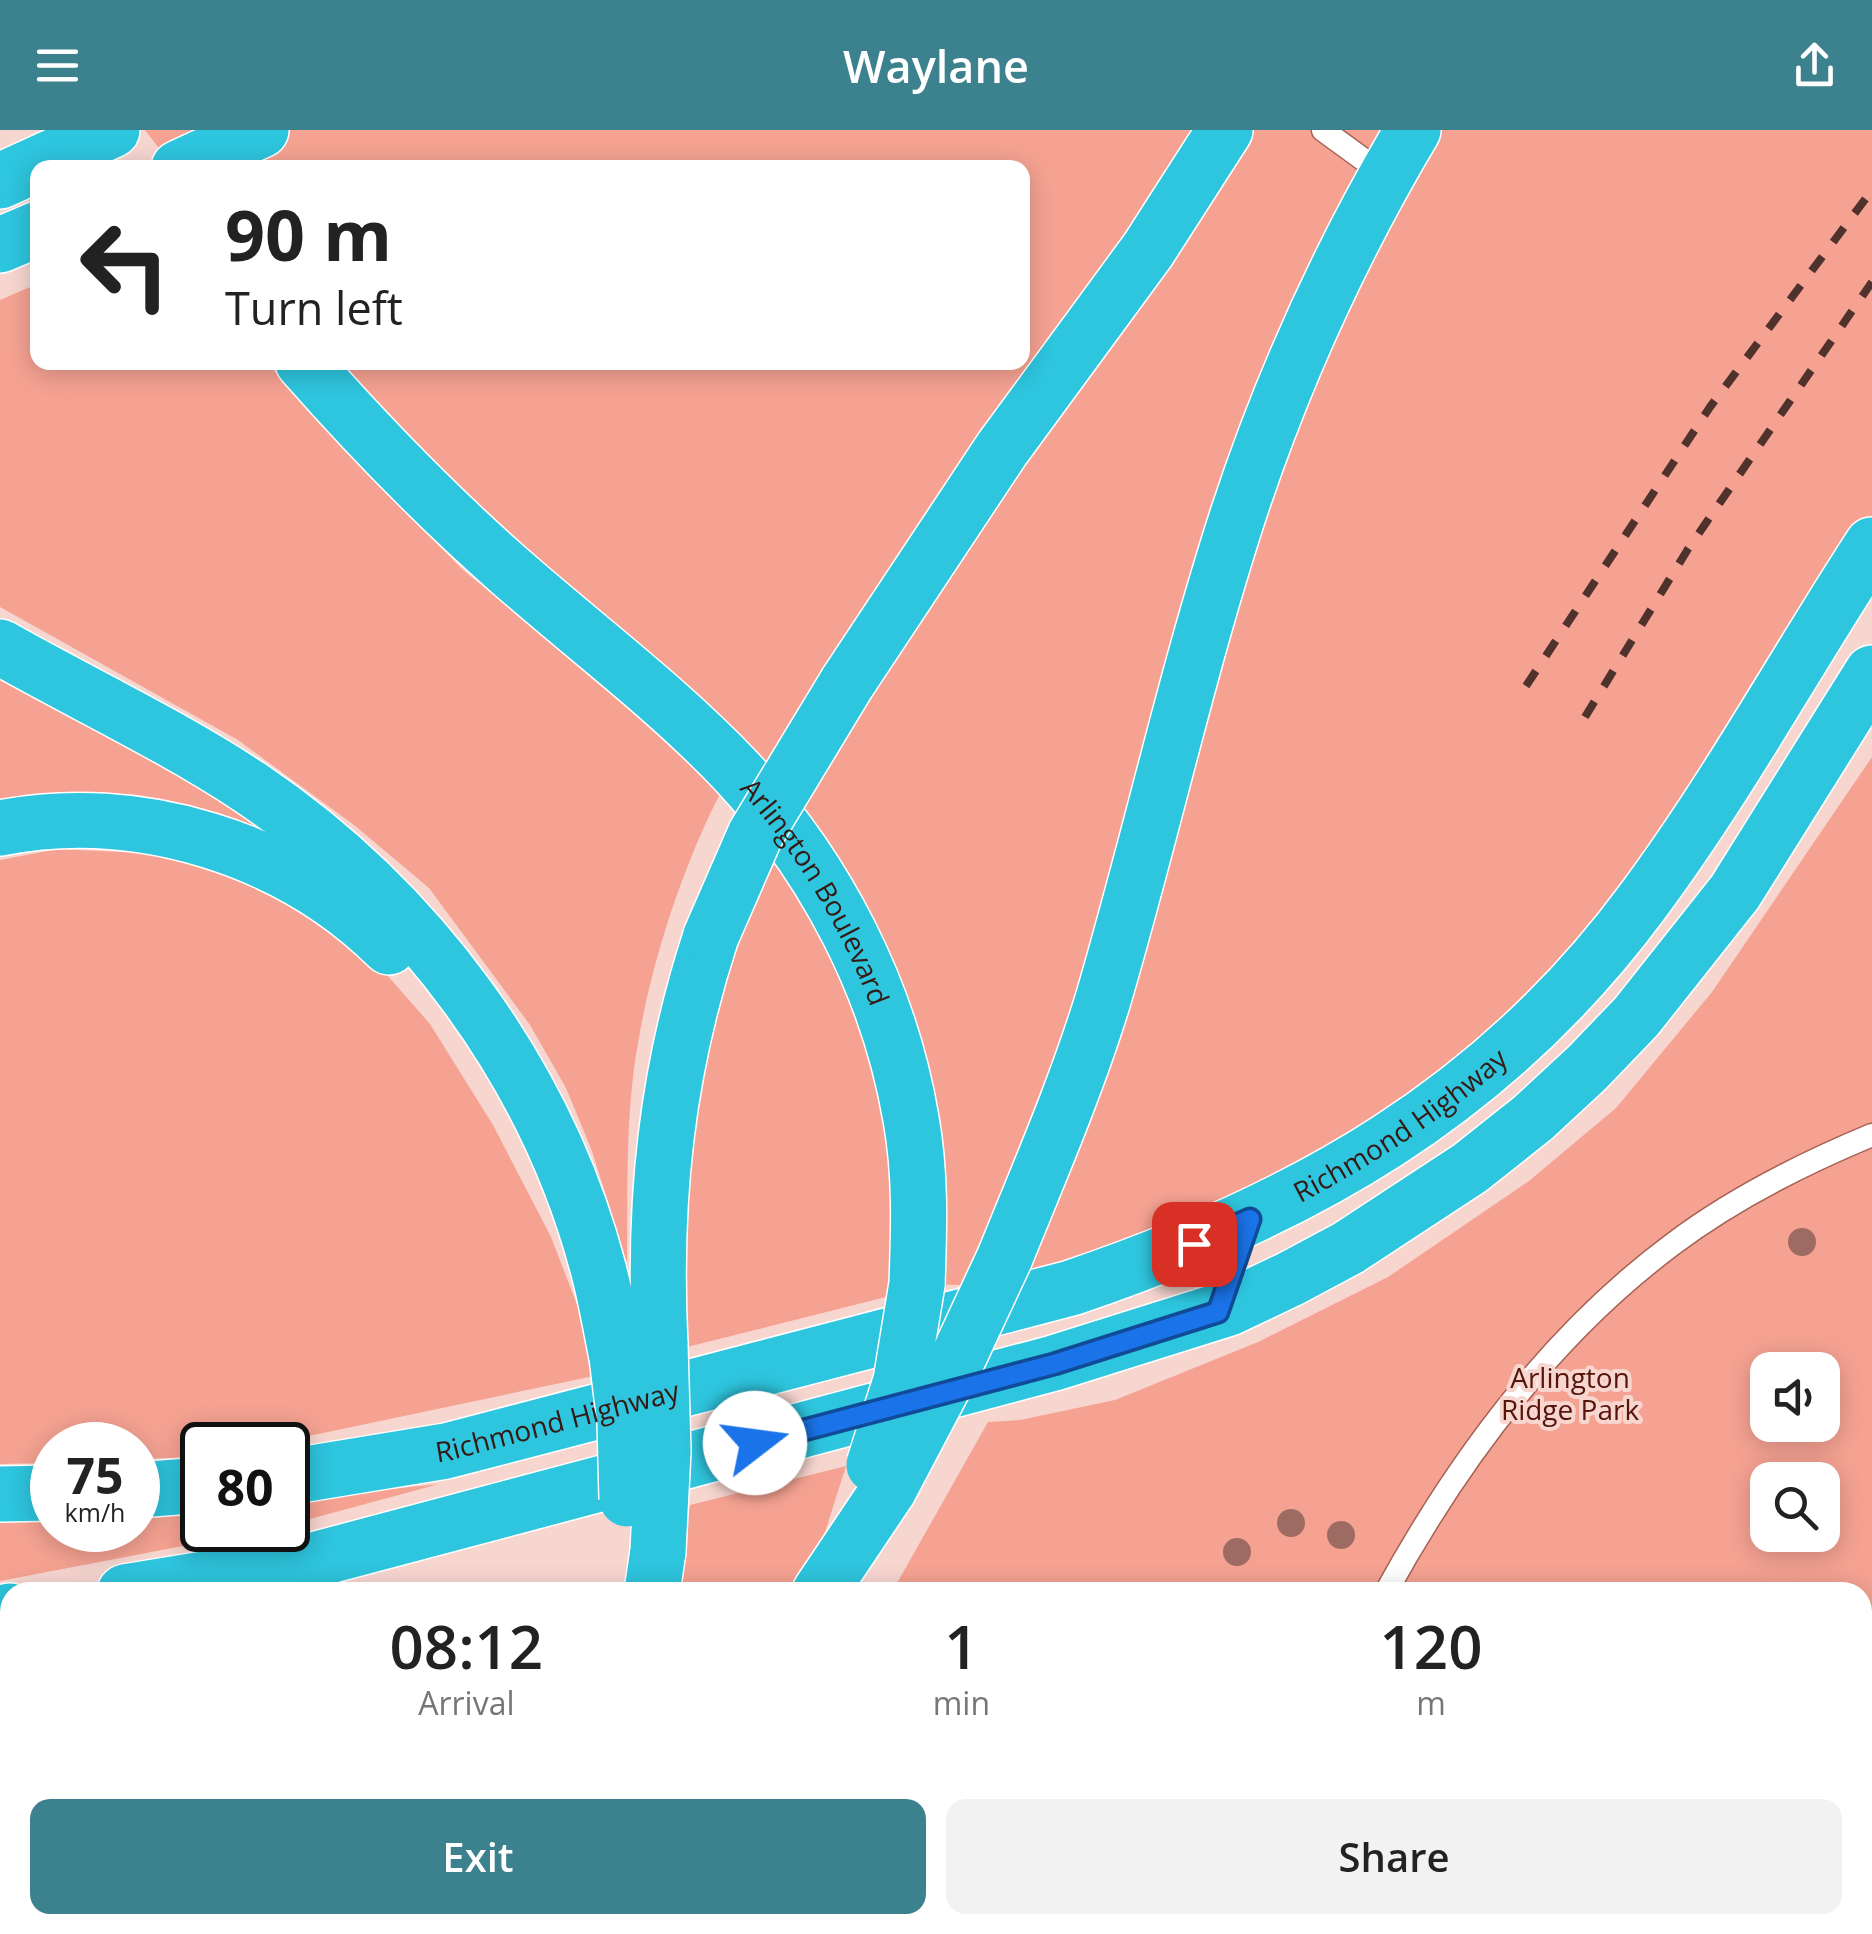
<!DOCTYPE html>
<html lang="en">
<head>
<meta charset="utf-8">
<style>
	body { margin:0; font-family:"Open Sans",sans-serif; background:#f2f2f2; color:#222; height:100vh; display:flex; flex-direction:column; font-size:38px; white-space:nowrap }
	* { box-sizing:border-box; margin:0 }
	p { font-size:32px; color:#767676 }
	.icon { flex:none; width:55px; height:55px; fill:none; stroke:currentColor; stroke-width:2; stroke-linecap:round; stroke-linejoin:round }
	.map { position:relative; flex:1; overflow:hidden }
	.details { position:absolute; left:0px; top:1452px; width:1872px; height:352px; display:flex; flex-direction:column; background:#fff; border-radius:30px 30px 0 0; box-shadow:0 5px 25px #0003 }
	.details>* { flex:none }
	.top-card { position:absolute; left:30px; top:30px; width:1000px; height:210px; border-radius:20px; box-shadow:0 5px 25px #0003; background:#fff; color:#222; overflow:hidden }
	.controls { position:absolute; left:1750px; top:1222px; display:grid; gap:20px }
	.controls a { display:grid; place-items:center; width:90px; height:90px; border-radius:20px; background:#fff; box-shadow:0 5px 25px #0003; font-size:50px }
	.speed { position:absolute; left:30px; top:1292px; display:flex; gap:20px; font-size:50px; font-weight:700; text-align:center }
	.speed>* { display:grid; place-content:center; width:130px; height:130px; border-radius:50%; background:#fff; box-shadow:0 5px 25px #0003; line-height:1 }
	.speed small { font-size:25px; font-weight:400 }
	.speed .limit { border:5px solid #111; border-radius:15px; background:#fff; color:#111 }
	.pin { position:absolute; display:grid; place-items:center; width:85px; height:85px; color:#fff; margin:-42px; border-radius:20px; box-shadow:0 5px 15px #0006 }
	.me { position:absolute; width:110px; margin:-55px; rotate:75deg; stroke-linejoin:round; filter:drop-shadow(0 0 8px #0008) }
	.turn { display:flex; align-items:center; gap:35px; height:210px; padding:0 30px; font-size:45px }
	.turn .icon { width:130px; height:130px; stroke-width:2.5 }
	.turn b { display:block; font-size:70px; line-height:85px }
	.eta { display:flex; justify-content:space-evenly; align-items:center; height:170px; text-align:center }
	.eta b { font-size:60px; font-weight:600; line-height:70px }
	.action { display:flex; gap:20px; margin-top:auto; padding:20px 30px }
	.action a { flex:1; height:115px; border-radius:20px; background:#3c818e; color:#fff; font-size:40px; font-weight:600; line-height:115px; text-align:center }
	.action a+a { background:#f2f2f2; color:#222 }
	header { display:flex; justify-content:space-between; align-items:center; height:130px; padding:0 30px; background:#3c818e; color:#fff; font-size:45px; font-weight:600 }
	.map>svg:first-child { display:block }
	.green { fill:#f5a292; fill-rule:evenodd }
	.building { fill:#c68ebe }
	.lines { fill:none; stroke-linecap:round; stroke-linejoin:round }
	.lane-casing { stroke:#a66153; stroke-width:25 }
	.highway-casing { stroke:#fff; stroke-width:58 }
	.lane { stroke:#fff; stroke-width:22 }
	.highway { stroke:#2ec5de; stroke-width:55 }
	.rail { stroke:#4f322c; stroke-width:8; stroke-dasharray:18 18; stroke-linecap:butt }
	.highway-bridge-casing { stroke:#fff; stroke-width:58; stroke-linecap:butt }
	.highway-bridge { stroke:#2ec5de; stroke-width:55 }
	.tree { fill:#9e6b63 }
	.route-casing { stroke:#114b97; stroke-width:25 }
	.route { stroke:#1a73e8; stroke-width:18 }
	.labels { text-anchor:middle; stroke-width:8; stroke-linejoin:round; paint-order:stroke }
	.street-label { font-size:28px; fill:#351913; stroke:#f7d6d0 }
	.park-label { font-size:28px; fill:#56140a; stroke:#f7d6d0 }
</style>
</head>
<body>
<header><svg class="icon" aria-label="menu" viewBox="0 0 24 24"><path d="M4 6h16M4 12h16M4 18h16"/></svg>Waylane<svg class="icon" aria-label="share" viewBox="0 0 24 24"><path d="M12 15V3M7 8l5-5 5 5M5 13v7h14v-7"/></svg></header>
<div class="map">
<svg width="1872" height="1804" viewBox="0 0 1872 1804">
	<rect width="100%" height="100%" fill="#f7d6d0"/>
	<g class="green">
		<polygon points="145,0 1872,0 1872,415 1689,706 1462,959 1071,1158 917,1154 842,789 329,233 1022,232 1022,38 174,38"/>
		<path d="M37,154L38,232L267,233L378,354L463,440L560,519L722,660C683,735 652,830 638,913C625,985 628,1061 627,1134L592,1021L566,958L530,895L429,758L354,695L238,610L0,477V170Z"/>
		<polygon points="0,540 121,608 292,714 0,677"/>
		<path d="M1872,627V1804H702L707,1795H1862V1462H892L988,1292L1020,1290L1115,1270L1258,1212L1388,1147L1529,1051L1616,978L1712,862ZM1768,1240H1822V1295H1768ZM1768,1350H1822V1405H1768Z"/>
		<polygon points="58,719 142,723 214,740 288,770 366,821 430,894 493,995 551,1107 578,1177 594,1246 266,1315 202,1315 202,1327 138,1329 138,1315 52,1315 52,1333 0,1334 0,730"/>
		<path d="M779,726C834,829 887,942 896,1060C899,1095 891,1132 886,1167L683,1218L680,1185L695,954L731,828L753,773Z"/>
		<polygon points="846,1336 821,1415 794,1462 670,1462 690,1375"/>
		<polygon points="439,1354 288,1395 288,1370"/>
		<polygon points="202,1378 202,1400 267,1400 0,1451 0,1390 52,1390 52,1400 138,1400 138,1384"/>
	</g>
	<polygon class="building" points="0,1696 10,1701 10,1795 372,1795 367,1804 0,1804"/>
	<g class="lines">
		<defs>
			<g id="lane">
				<polyline points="1323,0 1386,46"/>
				<polyline points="1220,1175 1247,1097"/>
				<path d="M1386,1462C1458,1331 1552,1204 1673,1114C1734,1068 1802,1034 1872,1005"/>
				<polyline points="0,1600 10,1598"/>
				<polyline points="1282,1795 1283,1804"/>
				<polyline points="430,1804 434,1795"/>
				<polyline points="1109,1804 1135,1795"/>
			</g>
			<g id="highway">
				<polyline points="179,38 261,0"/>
				<polyline points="0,51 112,0"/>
				<polyline points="0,115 38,99"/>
				<path id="s1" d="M303,232C369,307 436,376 511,442C586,508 668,569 737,642C826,738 889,859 911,989C921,1044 919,1099 917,1154"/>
				<path d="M0,517C83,564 171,605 251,658C418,771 546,942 598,1138C606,1167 611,1198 617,1227"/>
				<polyline points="847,553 1002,319 1148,120 1225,0"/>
				<path d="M0,698C138,671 289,718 389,817"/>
				<path d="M1005,1127C1039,1043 1075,960 1102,873C1150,711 1186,545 1238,385C1282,251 1341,121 1413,0"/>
				<path d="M660,1215C653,1071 666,943 711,806"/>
				<path id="s2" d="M288,1347L446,1321L1071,1158C1302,1080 1495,972 1643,771C1727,658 1795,533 1872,415"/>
				<polyline points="138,1360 202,1355"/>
				<polyline points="0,1364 52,1363"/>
				<polyline points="125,1462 306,1432 1054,1233 1229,1178 1290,1149 1348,1118 1470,1038 1533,988 1587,938 1636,887 1735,762 1872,543"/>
				<polyline points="652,1462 658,1421"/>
				<polyline points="820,1462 889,1359"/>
				<polyline points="0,1483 10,1481"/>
				<polyline points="517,1804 522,1795"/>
				<polyline points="627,1804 633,1795"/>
			</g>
		</defs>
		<use href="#lane" class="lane-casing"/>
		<use href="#highway" class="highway-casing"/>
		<use href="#lane" class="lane"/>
		<use href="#highway" class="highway"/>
		<g class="rail">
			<polyline points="1526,556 1710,277 1872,60"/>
			<polyline points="1585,587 1688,419 1872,152"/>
		</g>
		<defs>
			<g id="highway-bridge">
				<polyline points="711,806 755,705 847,553"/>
				<polyline points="617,1227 625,1292 627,1369"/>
				<polyline points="874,1335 901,1251 917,1154"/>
				<polyline points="889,1359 958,1228 1005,1127"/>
				<polyline points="658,1421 663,1321 660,1215"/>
			</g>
		</defs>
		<use href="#highway-bridge" class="highway-bridge-casing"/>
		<use href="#highway-bridge" class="highway-bridge"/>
	</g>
	<g class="tree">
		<circle cx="1802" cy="1112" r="14"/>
		<circle cx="1291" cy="1393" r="14"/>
		<circle cx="1341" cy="1405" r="14"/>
		<circle cx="1237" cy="1422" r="14"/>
	</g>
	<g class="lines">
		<defs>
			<polyline id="route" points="755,1313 1054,1234 1218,1182 1250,1089 1194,1114"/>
		</defs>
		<use href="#route" class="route-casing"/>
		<use href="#route" class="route"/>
	</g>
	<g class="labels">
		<g class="street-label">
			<text dy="10" stroke="none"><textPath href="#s1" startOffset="742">Arlington Boulevard</textPath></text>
			<text dy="10" stroke="none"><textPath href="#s2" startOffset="1175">Richmond Highway</textPath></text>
			<text dy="10" stroke="none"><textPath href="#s2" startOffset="275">Richmond Highway</textPath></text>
		</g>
		<g class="park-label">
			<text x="1570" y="1258">Arlington<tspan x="1570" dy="32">Ridge Park</tspan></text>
		</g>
	</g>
</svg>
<div class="controls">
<a><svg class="icon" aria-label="sound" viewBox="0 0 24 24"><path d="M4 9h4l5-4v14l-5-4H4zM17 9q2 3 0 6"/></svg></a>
<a><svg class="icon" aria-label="search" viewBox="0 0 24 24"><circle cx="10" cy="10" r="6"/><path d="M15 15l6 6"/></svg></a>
</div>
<div class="speed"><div>75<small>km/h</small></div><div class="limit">80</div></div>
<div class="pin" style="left:1194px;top:1114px;background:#d93025"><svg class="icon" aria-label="arrive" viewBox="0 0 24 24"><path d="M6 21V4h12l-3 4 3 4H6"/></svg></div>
<svg class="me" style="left:755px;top:1313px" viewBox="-20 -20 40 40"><circle r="19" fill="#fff"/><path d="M0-13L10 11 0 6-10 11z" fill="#1a73e8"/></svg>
<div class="top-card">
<div class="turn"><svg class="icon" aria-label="left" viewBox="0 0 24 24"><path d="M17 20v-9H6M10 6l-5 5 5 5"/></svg><div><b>90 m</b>Turn left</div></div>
</div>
<section class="details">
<div class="eta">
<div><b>08:12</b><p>Arrival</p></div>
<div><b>1</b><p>min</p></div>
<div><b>120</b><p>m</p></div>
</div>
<div class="action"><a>Exit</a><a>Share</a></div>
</section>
</div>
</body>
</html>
